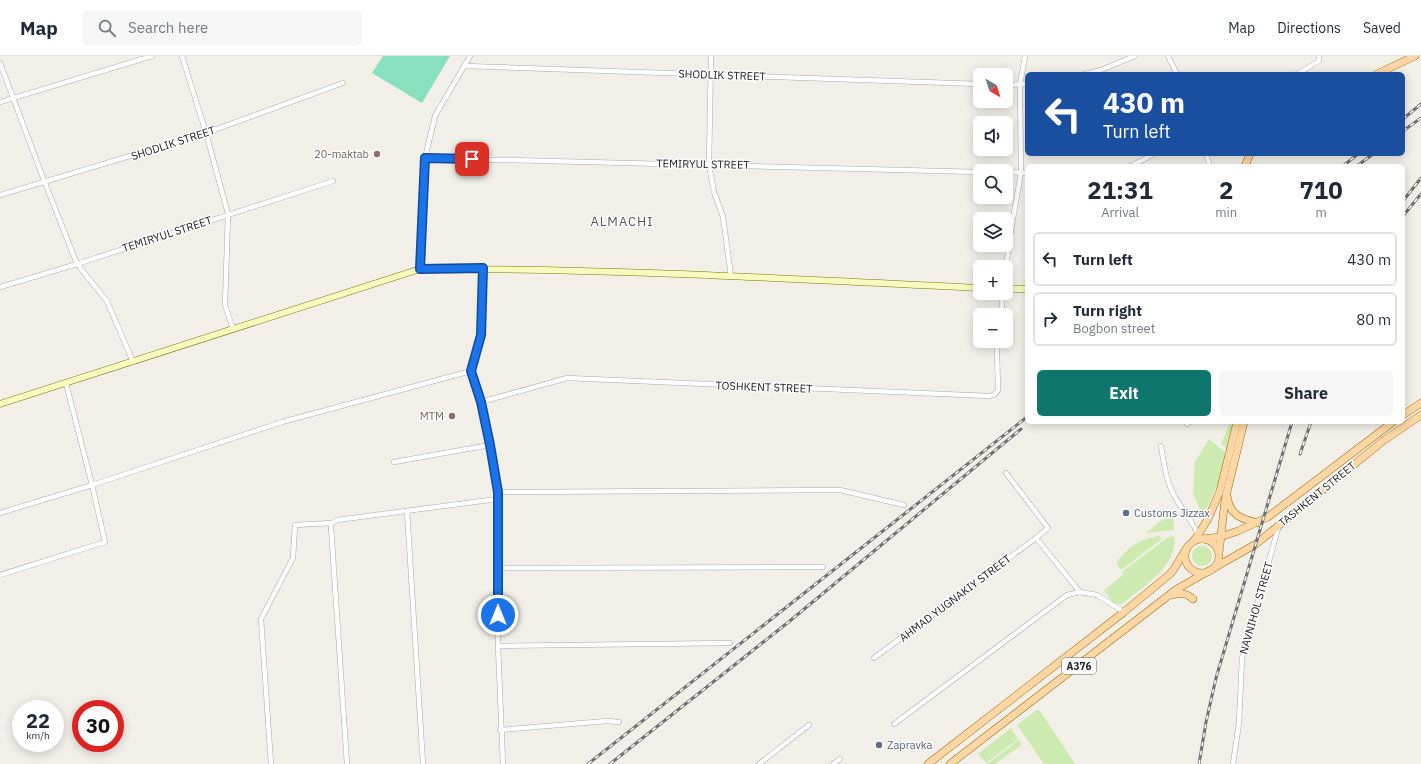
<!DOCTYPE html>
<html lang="en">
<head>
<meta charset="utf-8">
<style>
	body { margin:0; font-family:"IBM Plex Sans",sans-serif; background:#f6f6f7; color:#1f2937; height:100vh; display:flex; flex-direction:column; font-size:15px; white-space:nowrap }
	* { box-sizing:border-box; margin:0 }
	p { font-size:13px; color:#747a83 }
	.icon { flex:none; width:22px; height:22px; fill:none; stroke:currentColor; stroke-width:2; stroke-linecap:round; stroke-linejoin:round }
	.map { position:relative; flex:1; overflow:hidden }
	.drawer { position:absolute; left:1025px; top:108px; width:380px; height:260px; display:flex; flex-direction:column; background:#fff; border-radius:6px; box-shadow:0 2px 10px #0003 }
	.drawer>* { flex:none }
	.top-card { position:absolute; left:1025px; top:16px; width:380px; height:84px; border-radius:6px; box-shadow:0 2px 10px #0003; background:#1a4fa0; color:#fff; overflow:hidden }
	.needle { width:26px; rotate:141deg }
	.controls { position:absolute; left:973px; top:12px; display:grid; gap:8px }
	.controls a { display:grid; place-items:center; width:40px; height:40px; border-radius:6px; background:#fff; box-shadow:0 2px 10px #0003; font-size:20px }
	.speed { position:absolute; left:12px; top:644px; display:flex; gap:8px; font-size:20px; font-weight:700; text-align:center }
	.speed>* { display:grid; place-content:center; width:52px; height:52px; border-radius:50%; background:#fff; box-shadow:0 2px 10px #0003; line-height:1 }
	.speed small { font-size:10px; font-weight:400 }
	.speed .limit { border:6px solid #d22; background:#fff; color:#111 }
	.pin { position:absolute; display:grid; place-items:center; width:34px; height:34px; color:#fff; margin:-17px; border-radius:8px; box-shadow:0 2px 6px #0006 }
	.me { position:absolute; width:44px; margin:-22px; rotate:0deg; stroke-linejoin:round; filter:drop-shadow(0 0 3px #0008) }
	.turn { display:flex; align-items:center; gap:14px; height:84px; padding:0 12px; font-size:18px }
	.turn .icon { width:52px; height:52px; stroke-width:2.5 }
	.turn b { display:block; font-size:28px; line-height:34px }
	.eta { display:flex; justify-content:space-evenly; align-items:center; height:68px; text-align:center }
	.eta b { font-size:24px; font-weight:700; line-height:28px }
	.cta { display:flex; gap:8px; margin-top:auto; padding:8px 12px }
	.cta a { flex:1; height:46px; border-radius:6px; background:#0f766e; color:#fff; font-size:16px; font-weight:700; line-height:46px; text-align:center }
	.cta a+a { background:#f6f6f7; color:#1f2937 }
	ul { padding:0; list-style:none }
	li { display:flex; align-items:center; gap:12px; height:54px; margin:0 8px 6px; padding:0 4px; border:2px solid #e0e1e3; border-radius:6px }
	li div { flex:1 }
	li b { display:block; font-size:15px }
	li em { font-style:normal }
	header { display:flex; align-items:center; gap:24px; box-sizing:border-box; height:56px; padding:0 20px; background:#fff; border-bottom:1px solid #e0e1e3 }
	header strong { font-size:19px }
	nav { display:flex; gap:22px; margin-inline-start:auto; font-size:14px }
	.search { width:280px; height:36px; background:#f6f6f7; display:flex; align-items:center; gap:10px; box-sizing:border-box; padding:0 14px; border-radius:6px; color:#747a83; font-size:15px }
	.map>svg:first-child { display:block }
	.grass { fill:#cdebb0 }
	.pitch { fill:#88e0be }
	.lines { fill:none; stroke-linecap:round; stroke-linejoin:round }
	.street-casing { stroke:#a9a9a9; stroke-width:5.5 }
	.secondary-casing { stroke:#707d05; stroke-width:7 }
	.primary-casing { stroke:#a06b00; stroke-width:8 }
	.street { stroke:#fff; stroke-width:4.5 }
	.secondary { stroke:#f7fabf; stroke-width:6 }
	.primary { stroke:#fcd6a4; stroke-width:7 }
	.rail-casing { stroke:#707070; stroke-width:3 }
	.rail { stroke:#fff; stroke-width:1.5; stroke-dasharray:4.5; stroke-linecap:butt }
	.route-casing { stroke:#114b97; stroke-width:10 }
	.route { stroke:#1a73e8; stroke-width:7 }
	.education-dot { fill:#8d6e63; stroke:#fff; stroke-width:1.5 }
	.service-dot { fill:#5c6f8a; stroke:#fff; stroke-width:1.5 }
	.labels { text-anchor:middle; stroke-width:3; stroke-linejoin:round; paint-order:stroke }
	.shield { fill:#fff; stroke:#646464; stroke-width:1 }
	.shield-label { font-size:10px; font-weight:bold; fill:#222 }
	.street-label { font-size:11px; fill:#222; stroke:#fff }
	.education-label { font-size:11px; fill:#785e54; stroke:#fff; text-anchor:end }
	.service-label { font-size:11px; fill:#4e5e75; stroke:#fff; text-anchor:start }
	.quarter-label { font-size:13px; letter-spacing:1px; fill:#555; stroke:#fff }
</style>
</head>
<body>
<header>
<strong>Map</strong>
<div class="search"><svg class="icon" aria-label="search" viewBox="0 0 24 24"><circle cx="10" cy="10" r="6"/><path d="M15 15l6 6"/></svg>Search here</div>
<nav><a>Map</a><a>Directions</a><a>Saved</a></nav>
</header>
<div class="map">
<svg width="1421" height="708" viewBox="0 0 1421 708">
	<rect width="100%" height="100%" fill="#f2efe9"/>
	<g class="grass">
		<polygon points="1228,366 1234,366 1229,394 1221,388 1229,369"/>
		<polygon points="1209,383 1227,398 1218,427 1207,452 1201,455 1193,438 1195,406"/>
		<polygon points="1171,457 1174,466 1174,474 1146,477"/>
		<path d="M1160,480L1162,483L1121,514L1116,507C1127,491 1141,482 1160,480Z"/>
		<path d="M1174,480C1179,510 1141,532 1122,548L1113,547L1104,534L1123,519L1122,516L1167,482Z"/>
		<circle cx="1202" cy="500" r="10"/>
		<polygon points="1037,654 1040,655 1075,708 1044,708 1017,669"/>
		<polygon points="1011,672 1018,683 986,707 978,698"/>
		<polygon points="1019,684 1022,689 995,708 987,708"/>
	</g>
	<polygon class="pitch" points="383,0 450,0 422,47 372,17"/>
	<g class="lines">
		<defs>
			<g id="street">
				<polyline points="182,0 206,77 228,158 225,249 233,273"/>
				<polyline points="711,0 709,109 714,136 723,161 731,220"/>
				<polyline points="1168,0 1177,18"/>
				<polyline points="0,7 45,127 77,208 107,245 133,306"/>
				<polyline points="464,10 980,28"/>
				<polyline points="1085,18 1101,14 1135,0"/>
				<polyline points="1297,18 1319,5 1319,0"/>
				<polyline points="1006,29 1027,28"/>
				<polyline points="0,46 152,0"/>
				<polyline points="1206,98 1210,110"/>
				<polyline points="425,102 980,116"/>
				<polyline points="1131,110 1154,98"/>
				<polyline points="1006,116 1027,117"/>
				<polyline points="0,139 206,77 343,27"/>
				<polyline points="1006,212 1011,174 1021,117 1020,29 1025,0"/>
				<polyline points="420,213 425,102 435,60 470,0"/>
				<polyline points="483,213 481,279 471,315 481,346 490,389 498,436 498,590 503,708"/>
				<polyline points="0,231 77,208 333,125"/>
				<polyline points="1001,259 1003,237"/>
				<polyline points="481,346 567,322 990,340 995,338 998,334 997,295 998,285"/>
				<polyline points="1187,368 1190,366"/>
				<path d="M1161,390C1164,407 1166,426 1175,441C1183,455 1192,464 1198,479"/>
				<polyline points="394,406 490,389"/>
				<polyline points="1006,417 1048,472 1036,482 1080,536"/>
				<polyline points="498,436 840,434 904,449"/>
				<polyline points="407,455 423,708"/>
				<polyline points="0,457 92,429 282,366 471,315"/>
				<polyline points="498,512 823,511"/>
				<polyline points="0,519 105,486 92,429 66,327"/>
				<polyline points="498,590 730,587"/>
				<polyline points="874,602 1036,482"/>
				<polyline points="894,668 1067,539 1080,536 1097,539 1124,556"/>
				<polyline points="500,674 607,665 619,666"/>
				<polyline points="271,708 261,563 293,502 295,469 332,467"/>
				<polyline points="347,708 331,471 332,467 337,464 497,443"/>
				<polyline points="759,708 809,669"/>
				<polyline points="833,708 840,703"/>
				<polyline points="1233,708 1239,667 1242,602 1279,469"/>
			</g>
			<g id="secondary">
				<polyline points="1006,233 1027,233"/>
				<path d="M0,348L420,213C607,212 793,223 980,232"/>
			</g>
			<g id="primary">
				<polyline points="1377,18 1415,0"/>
				<polyline points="1245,110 1250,98"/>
				<polyline points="1403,359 1421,347"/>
				<path d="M1227,439C1229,459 1241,463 1258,467"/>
				<circle cx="1202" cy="500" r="17"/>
				<polyline points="1202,483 1220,481 1238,475 1268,461 1393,366"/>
				<polyline points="1194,485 1208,463 1220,435 1237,366"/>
				<polyline points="1219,497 1225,444 1244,366"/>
				<path d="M1171,539C1181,537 1185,536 1193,543"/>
				<polyline points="928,708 1124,556 1170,518 1174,513 1186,493"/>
				<polyline points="950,708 1177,533 1256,488 1383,385 1421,359"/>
			</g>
		</defs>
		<use href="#street" class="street-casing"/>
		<use href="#secondary" class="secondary-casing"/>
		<use href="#primary" class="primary-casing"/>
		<use href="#street" class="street"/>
		<use href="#secondary" class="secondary"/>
		<use href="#primary" class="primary"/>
		<defs>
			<g id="rail">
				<polyline points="1403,63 1421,48"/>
				<polyline points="1403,75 1421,62"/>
				<polyline points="1343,110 1358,98"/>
				<polyline points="1357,110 1373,98"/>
				<polyline points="1403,145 1421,122"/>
				<polyline points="1403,160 1421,138"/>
				<polyline points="1300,398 1311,366"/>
				<polyline points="588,708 1027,361"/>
				<polyline points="610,708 791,564 1021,373"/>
				<polyline points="1199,708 1206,666 1216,622 1292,366"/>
			</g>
		</defs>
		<use href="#rail" class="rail-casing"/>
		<use href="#rail" class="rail"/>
	</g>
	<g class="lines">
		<defs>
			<polyline id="route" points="472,103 425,102 420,213 483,212 481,279 471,315 481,346 490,389 498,436 498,559"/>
		</defs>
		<use href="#route" class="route-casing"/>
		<use href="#route" class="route"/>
	</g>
	<g class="education-dot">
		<circle cx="377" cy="98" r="4"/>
		<circle cx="452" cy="360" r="4"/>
	</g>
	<g class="service-dot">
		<circle cx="1126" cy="457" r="4"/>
		<circle cx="879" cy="689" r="4"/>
	</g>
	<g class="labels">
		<rect class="shield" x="1062" y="602" width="34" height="16" rx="3"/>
		<g class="shield-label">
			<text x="1079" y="614">A376</text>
		</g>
		<g class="street-label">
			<text transform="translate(722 19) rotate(2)" y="4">SHODLIK STREET</text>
			<text transform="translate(173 87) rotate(-18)" y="4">SHODLIK STREET</text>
			<text transform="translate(703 108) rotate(1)" y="4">TEMIRYUL STREET</text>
			<text transform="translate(167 178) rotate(-18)" y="4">TEMIRYUL STREET</text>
			<text transform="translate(764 331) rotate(2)" y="4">TOSHKENT STREET</text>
			<text transform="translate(1317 438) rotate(-39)" y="4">TASHKENT STREET</text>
			<text transform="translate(955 542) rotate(-37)" y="4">AHMAD YUGNAKIY STREET</text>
			<text transform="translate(1256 552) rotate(-74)" y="4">NAVNIHOL STREET</text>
		</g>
		<g class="education-label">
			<text x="369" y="102">20-maktab</text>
			<text x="444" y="364">MTM</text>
		</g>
		<g class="service-label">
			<text x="1134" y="461">Customs Jizzax</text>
			<text x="887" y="693">Zapravka</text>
		</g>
		<g class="quarter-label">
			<text x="622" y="170">ALMACHI</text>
		</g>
	</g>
</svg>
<div class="controls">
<a><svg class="needle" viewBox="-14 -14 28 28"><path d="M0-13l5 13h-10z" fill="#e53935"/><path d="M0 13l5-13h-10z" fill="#747a83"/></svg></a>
<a><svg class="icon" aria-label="sound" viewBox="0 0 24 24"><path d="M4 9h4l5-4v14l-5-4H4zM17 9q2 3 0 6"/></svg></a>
<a><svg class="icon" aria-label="search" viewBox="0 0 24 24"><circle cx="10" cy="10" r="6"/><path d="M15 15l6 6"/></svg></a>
<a><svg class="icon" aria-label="layers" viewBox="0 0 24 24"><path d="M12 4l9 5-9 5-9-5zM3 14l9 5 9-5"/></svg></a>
<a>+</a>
<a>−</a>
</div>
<div class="speed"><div>22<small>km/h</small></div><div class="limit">30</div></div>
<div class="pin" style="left:472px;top:103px;background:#d93025"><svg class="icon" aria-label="arrive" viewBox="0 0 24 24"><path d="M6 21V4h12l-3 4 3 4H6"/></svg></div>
<svg class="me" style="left:498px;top:559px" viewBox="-20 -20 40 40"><circle r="17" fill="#1a73e8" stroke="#fff" stroke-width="3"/><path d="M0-11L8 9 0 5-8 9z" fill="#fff"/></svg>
<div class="top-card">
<div class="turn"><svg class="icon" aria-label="left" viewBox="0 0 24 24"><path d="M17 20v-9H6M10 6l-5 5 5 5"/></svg><div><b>430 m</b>Turn left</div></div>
</div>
<section class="drawer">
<div class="eta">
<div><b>21:31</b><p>Arrival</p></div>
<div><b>2</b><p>min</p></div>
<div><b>710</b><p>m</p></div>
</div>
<ul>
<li><svg class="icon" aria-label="left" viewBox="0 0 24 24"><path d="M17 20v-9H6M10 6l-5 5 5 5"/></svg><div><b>Turn left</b></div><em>430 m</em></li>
<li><svg class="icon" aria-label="right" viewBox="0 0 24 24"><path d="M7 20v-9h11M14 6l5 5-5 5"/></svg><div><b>Turn right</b><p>Bogbon street</p></div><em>80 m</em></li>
</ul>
<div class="cta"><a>Exit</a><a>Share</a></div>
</section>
</div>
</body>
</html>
